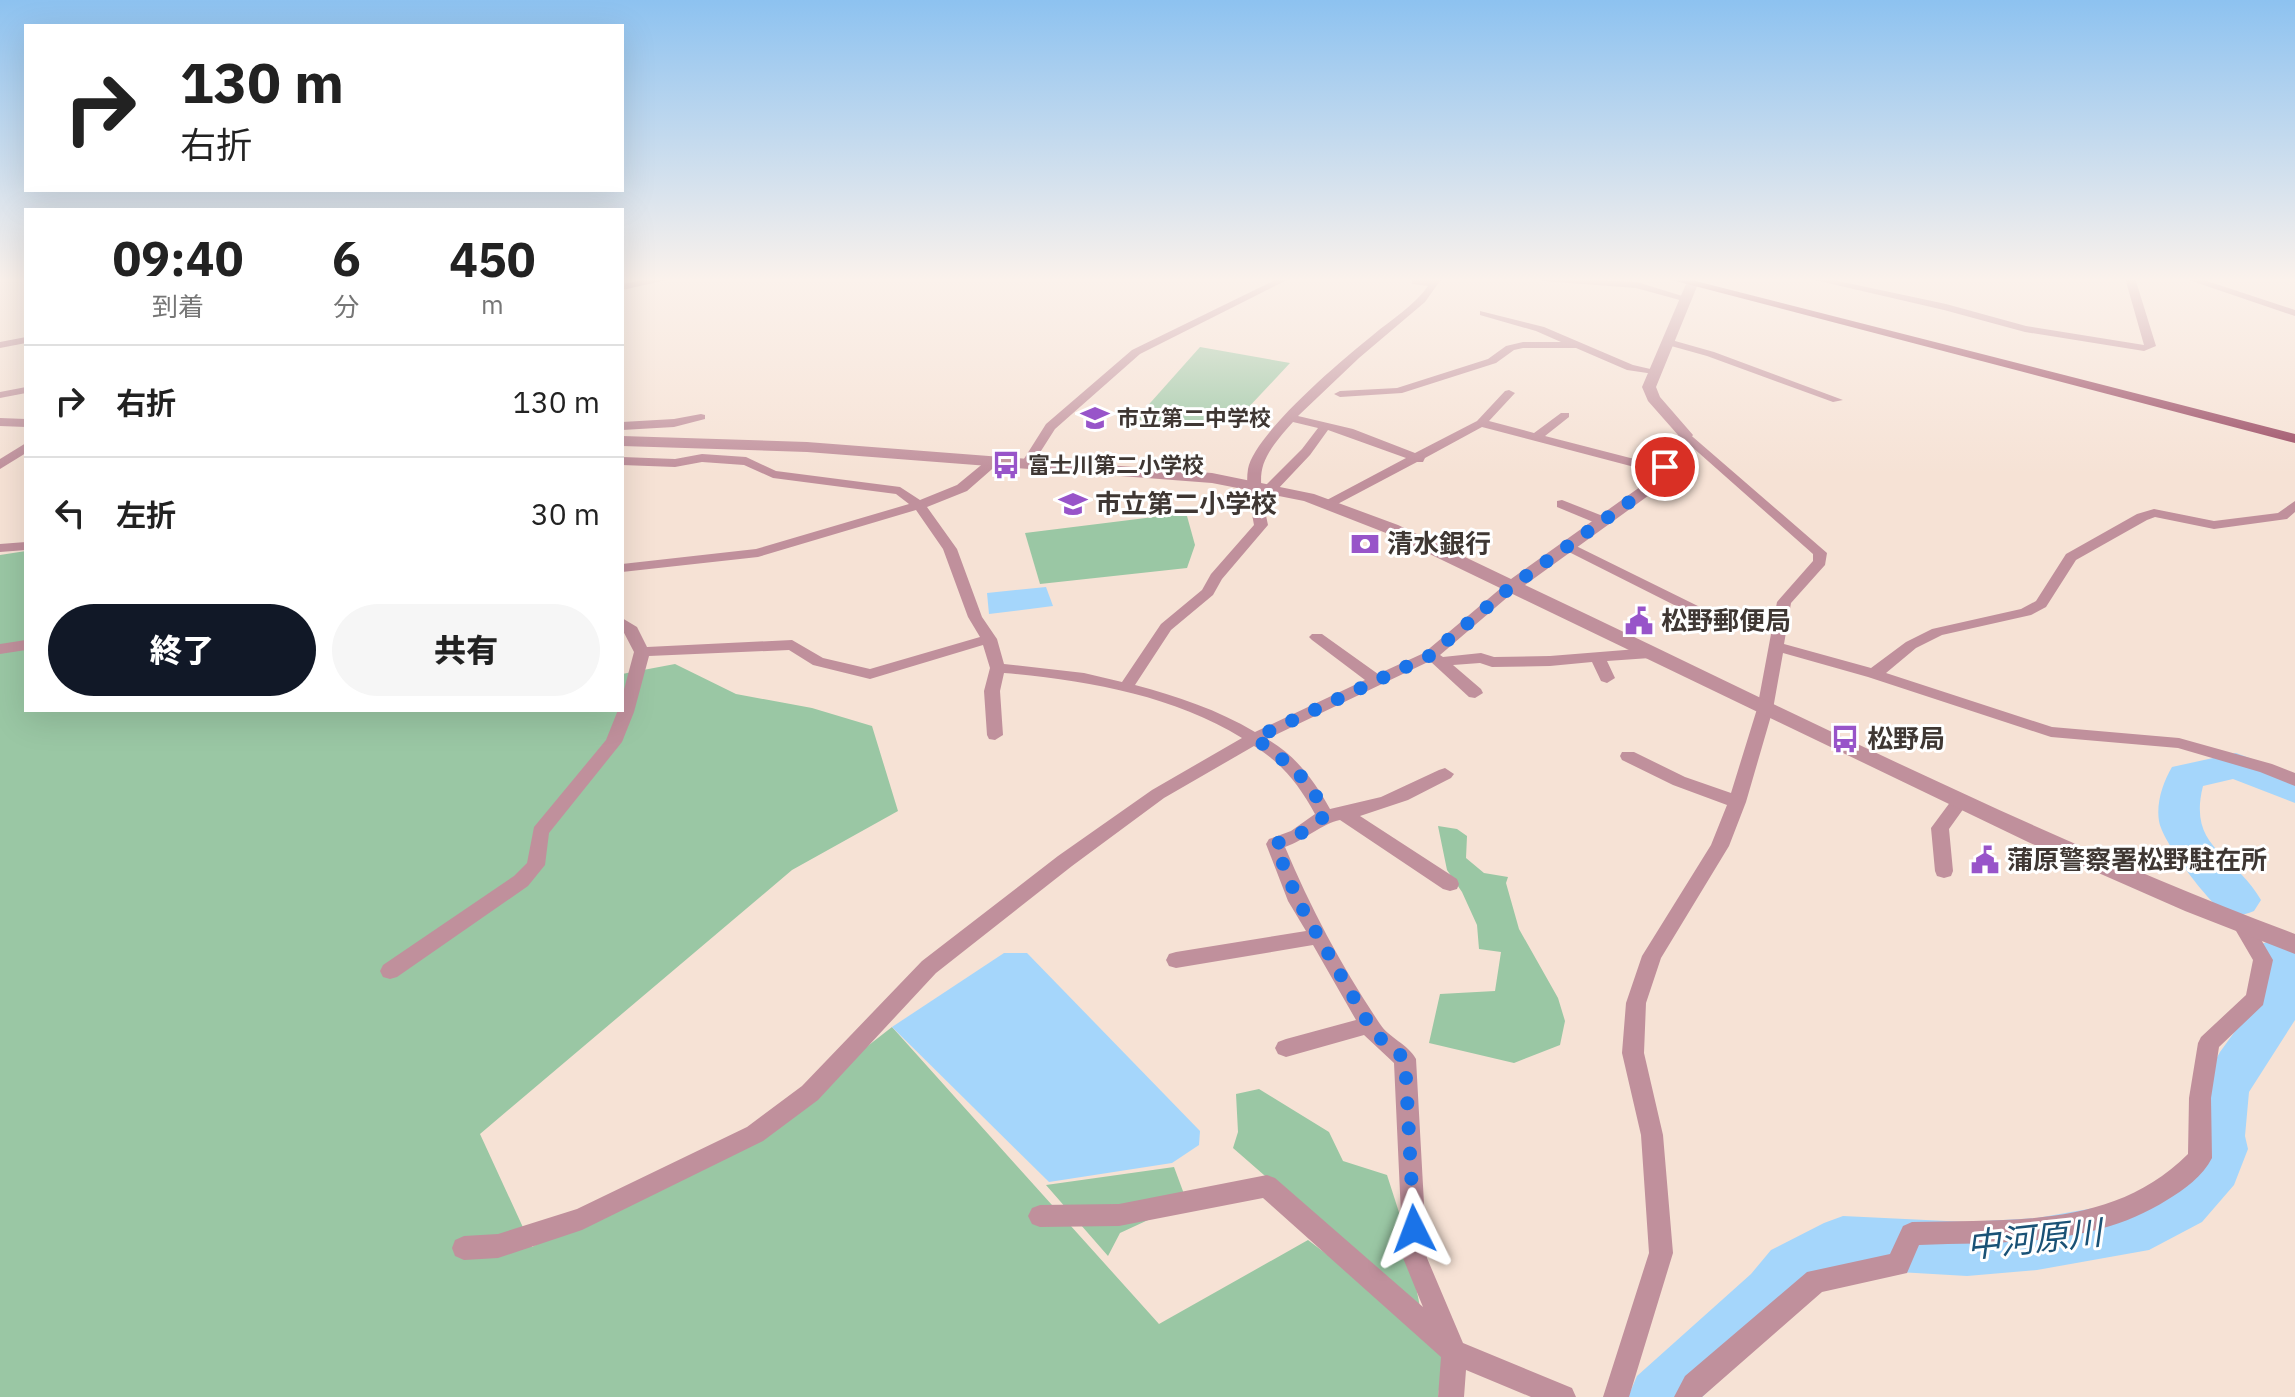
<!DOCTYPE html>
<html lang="ja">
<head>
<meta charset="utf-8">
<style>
	body { margin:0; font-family:"IBM Plex Sans","Noto Sans JP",sans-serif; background:#f6f6f6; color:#222; height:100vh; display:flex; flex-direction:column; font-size:30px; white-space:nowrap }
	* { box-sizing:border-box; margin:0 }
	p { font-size:26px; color:#767676 }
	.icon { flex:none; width:44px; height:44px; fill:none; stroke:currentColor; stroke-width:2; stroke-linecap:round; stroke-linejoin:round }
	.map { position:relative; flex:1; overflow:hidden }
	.side { position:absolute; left:24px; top:208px; width:600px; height:504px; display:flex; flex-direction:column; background:#fff; border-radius:0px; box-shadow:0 8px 32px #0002 }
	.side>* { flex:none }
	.banner { position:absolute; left:24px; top:24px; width:600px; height:168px; border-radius:0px; box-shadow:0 8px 32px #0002; background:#fff; color:#222; overflow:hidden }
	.pin { position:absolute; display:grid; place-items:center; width:68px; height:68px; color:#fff; margin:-34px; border:4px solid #fff; border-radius:50%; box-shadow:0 2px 8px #0007 }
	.me { position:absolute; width:88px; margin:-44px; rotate:357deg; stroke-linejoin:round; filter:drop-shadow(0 0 6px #0008) }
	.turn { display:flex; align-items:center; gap:28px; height:168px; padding:0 24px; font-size:36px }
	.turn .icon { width:104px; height:104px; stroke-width:2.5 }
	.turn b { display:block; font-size:56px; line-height:68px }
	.eta { display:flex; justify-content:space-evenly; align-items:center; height:136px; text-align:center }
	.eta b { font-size:48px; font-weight:800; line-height:56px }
	.button { display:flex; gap:16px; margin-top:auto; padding:16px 24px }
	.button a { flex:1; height:92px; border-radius:48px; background:#111827; color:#fff; font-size:32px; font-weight:800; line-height:92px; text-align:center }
	.button a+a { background:#f6f6f6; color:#222 }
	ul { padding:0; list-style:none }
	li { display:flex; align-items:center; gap:24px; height:112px; padding:0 24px; border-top:2px solid #e0e0e0 }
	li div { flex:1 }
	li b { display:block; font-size:30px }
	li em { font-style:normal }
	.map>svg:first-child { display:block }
	.green { fill:#9ac7a4 }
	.water { fill:#a5d6fb }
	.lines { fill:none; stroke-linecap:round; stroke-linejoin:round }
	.river { fill:#a5d6fb; fill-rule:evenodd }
	.minor { fill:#c0909c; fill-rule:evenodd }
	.tertiary { fill:#c0909c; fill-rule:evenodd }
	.primary { fill:#97455f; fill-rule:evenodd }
	.route { stroke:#1a73e8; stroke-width:14; stroke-dasharray:0 25.2 }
	.labels { text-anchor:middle; stroke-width:6; stroke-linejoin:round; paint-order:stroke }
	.far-poi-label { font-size:22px; font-weight:bold; fill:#3f3733; stroke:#fff; text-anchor:start }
	.poi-label { font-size:26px; font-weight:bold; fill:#3f3733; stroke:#fff; text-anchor:start }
	.near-water-label { font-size:34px; font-style:italic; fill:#1a5276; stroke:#fff }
</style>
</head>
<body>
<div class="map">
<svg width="2295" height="1397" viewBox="0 0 2295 1397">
	<rect width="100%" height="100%" fill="#f6e2d5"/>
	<g class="green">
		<polygon points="1200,347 1290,363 1232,425 1135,420"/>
		<polygon points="1170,515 1187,516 1195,545 1187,568 1040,584 1025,533"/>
		<polygon points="26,551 26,710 622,710 622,674 675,664 736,694 812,708 872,726 898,811 792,870 480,1134 532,1247 769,1123 892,1027 1159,1324 1308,1240 1445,1344 1438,1397 0,1397 0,555"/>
		<polygon points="1438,826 1457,829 1467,836 1466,858 1484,873 1508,877 1506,883 1519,929 1558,998 1565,1021 1560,1045 1514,1063 1429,1043 1440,994 1495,991 1501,952 1479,949 1477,925 1462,892 1447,870"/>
		<polygon points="1259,1089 1329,1132 1343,1161 1387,1175 1405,1231 1421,1312 1233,1148 1238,1132 1236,1094"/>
		<polygon points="1174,1167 1187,1202 1120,1233 1108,1256 1046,1185"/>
	</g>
	<g class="water">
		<polygon points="1046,587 1053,606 989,614 987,593"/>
		<polygon points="1004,953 1027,953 1200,1131 1199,1145 1172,1163 1049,1182 892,1027"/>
	</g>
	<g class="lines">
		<g class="river">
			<path d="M2236,753L2295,775V803L2233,779L2203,786C2187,849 2235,854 2261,900L2254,911C2244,915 2234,918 2224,912C2207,901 2162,841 2159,821C2156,803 2163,782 2172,767Z"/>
			<polygon points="2277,939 2293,944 2295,948 2295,1020 2249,1092 2245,1136 2248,1149 2234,1185 2202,1222 2149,1250 2037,1270 1967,1276 1847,1269 1811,1288 1791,1314 1702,1397 1628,1397 1637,1376 1751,1274 1771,1250 1824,1223 1843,1216 1967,1222 2037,1218 2140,1200 2164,1186 2195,1153 2193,1136 2199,1090 2220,1052 2254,1005 2261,986 2255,957 2261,944"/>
		</g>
		<g class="minor">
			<polygon points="655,278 676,278 622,290 622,284"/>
			<polygon points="1279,278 1291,278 1140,354 1055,429 1032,465 1024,465 1022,462 1046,424 1132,350"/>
			<path d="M1432,278H1442L1425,302L1359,358L1298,416L1353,429L1415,453L1477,421L1505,391L1509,390L1515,393L1489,421L1534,433L1561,413H1569V417L1545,436L1642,461L1669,464V470L1642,469L1482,427L1425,458L1423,462H1417L1330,508L1325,507V501L1406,458L1328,430L1310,455L1276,491H1266V485L1302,449L1318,428L1293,422C1255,464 1257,472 1268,525L1222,579L1213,595L1171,630L1135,685C1177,696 1218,710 1255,732L1365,680L1312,640L1309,637L1312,634H1322L1378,674L1424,653L1507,583H1517L1519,586L1517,589L1440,655L1443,657L1481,653L1494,657L1550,656L1650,648L1658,653L1650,658L1607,661L1615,678L1607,683L1601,681L1592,662L1550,666L1492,667L1480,663L1453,665L1481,689L1483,693L1475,698L1469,697L1430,661L1267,739C1296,756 1314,780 1330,809L1381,797L1439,770L1445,768L1454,774L1451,778L1408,800L1360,816L1457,879L1459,884L1457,889L1450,891L1443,889L1340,820C1323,823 1305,840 1285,847C1311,909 1343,969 1380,1024C1389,1038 1408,1044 1416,1059L1427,1258L1463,1343L1572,1388L1576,1397H1531L1466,1370L1464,1397H1438L1441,1357L1263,1198L1119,1226L1040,1227L1032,1224L1028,1216L1032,1208L1040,1205L1119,1204L1267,1175L1275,1178L1423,1307L1403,1258L1394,1063L1364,1035L1286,1057L1278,1054L1275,1048L1278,1042L1286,1039L1356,1020L1313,945L1176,968L1169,966L1166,960L1169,954L1176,952L1306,931L1288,901L1266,844L1269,839L1291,831L1315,814C1299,785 1283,764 1254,746L1164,798L1072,866L936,973L818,1100L763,1141L582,1230L498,1258L464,1260L455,1256L452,1248L455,1240L464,1236L498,1234L577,1209L747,1127L802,1086L922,961L1058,856L1152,790L1242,738C1172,695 1085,680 1004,673L1000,691L1003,735L995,740L989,739L987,735L984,691L990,668L983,645L870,679L813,665L789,650L649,656L634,712L622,742L549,833L545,865L528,886L397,977L390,979L383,977L380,971L383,965L514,876L527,863L534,827L606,740L618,710H622V697L634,652L622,629V618L637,627L647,647L792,640L823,658L870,669L980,637L968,617L943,549L916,510L758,557L622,572V564L756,549L909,504L896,494L773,478L744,465L702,462L675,467L622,465V457L675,459L702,454L746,457L776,471L900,487L920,500L957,485L991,457H999V463L967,491L927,507L957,549L982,617L997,639L1004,664L1084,673L1122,682L1161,624L1202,590L1211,574L1254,525C1251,507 1245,488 1248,469C1254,434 1344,358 1373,335C1392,319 1414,306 1428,286L1412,284V280Z"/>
			<polygon points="1537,278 1637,282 1692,299 1687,302 1636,288 1542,281"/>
			<polygon points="1806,278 1824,278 1946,304 2026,326 2144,345 2125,278 2135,278 2156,346 2144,351 2025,332 1944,310"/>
			<polygon points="2183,278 2198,278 2295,310 2295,316"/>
			<polygon points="1480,311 1544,327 1633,365 1659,371 1654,374 1627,370 1576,348 1523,348 1514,350 1496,363 1402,393 1340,397 1334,394 1340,391 1397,388 1488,359 1506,346 1523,342 1561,342 1536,331 1480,315"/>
			<polygon points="26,337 26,343 0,348 0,342"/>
			<polygon points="1668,339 1714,352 1843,400 1833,402 1707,356 1664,344 1664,340"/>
			<polygon points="26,387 26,393 0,398 0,392"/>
			<polygon points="701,414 705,415 705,419 674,427 622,430 622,422 674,419"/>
			<polygon points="1686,431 1827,553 1825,565 1791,603 1784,644 1871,668 1906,642 1932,629 2021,609 2036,601 2066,554 2137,514 2154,509 2214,521 2278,513 2295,501 2295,512 2287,519 2214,529 2155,517 2147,520 2076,560 2046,607 2031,615 1942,635 1916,648 1886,673 2052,727 2179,738 2272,764 2295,773 2295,786 2260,772 2178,748 2051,737 1868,677 1783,653 1773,709 1746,802 1729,846 1661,958 1646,1003 1644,1053 1663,1135 1673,1253 1629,1397 1603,1397 1649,1253 1641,1135 1622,1053 1626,1003 1642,956 1711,845 1727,805 1673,785 1622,760 1620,756 1622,752 1634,752 1685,777 1731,793 1757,709 1777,602 1813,561 1813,554 1682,438 1682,432"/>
			<polygon points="26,443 26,453 0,469 0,459"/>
			<polygon points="1562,500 1608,518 1610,521 1603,525 1598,524 1557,507 1557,501"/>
			<polygon points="26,542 26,550 0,552 0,544"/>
			<polygon points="1568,542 1706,610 1718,622 1711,626 1696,616 1563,549 1561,546"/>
			<polygon points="26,640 26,650 0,654 0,644"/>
			<polygon points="1960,795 1966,797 1969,801 1949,829 1953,871 1951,876 1944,878 1937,876 1935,871 1931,828 1954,797"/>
			<path d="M2242,917L2249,919L2273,960L2263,1005L2219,1047L2211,1098L2212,1158C2203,1176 2184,1190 2167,1200C2093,1247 2003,1242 1919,1245L1907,1273L1822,1292L1702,1397H1674L1685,1376L1807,1272L1890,1254L1903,1226L1912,1222C2010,1219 2113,1229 2188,1154L2189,1098L2198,1043L2201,1037L2246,995L2253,960L2232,924L2235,919Z"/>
		</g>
		<g class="tertiary">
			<path d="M1683,278H1695L1698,284L1656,387L1660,397L1693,435L1652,493L1525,585C1779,705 2031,834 2295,934V954L2185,911L2028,842L1386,533L1304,501L1212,483L807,452L622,446V436L807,442L1212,473L1314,494L1398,525L1511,579L1640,487L1678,435L1648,401L1642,387L1686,284Z"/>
			<polygon points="0,418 26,419 26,427 0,426"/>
		</g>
		<polygon class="primary" points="1664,278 1684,278 2295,434 2295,443"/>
	</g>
	<linearGradient id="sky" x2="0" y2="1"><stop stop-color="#8dc2f0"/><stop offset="0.59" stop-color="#fbf2ec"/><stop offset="1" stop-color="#fbf2ec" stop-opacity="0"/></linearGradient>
	<rect width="2295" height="474" fill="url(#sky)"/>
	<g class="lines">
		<path class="route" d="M1414,1229L1405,1059L1374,1033L1298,901L1275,844L1297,836L1325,816C1313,780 1285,761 1255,738L1429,656L1512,586L1646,490L1665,467"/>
	</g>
	<defs>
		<symbol id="school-bare" viewBox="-9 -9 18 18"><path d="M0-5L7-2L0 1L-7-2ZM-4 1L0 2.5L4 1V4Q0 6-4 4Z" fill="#9854c9" stroke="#fff" stroke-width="2.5" paint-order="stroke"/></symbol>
		<symbol id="bus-bare" viewBox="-9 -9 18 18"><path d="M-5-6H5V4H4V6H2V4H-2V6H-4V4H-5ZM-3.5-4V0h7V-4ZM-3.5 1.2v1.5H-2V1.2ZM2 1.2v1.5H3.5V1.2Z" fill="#9854c9" stroke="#fff" stroke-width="2.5" paint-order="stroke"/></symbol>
		<symbol id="bank-bare" viewBox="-9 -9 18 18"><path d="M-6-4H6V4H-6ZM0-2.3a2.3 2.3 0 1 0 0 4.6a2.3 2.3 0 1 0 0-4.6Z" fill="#9854c9" stroke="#fff" stroke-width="2.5" paint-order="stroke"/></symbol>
		<symbol id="civic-bare" viewBox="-9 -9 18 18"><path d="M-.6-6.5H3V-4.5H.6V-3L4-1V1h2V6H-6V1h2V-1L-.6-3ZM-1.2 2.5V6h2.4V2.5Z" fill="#9854c9" stroke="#fff" stroke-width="2.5" paint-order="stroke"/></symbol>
	</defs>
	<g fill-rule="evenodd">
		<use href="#school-bare" x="1075" y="398" width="40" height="40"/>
		<use href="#bus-bare" x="986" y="445" width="40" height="40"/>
		<use href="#school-bare" x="1053" y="484" width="40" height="40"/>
		<use href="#bank-bare" x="1345" y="524" width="40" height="40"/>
		<use href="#civic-bare" x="1619" y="601" width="40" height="40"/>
		<use href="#bus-bare" x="1825" y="719" width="40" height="40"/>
		<use href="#civic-bare" x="1965" y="840" width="40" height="40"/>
	</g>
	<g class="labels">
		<g class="far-poi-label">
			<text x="1117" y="426">市立第二中学校</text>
			<text x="1028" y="473">富士川第二小学校</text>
		</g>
		<g class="poi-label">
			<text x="1095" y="513">市立第二小学校</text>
			<text x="1387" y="553">清水銀行</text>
			<text x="1661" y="630">松野郵便局</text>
			<text x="1867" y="748">松野局</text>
			<text x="2007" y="869">蒲原警察署松野駐在所</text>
		</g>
		<g class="near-water-label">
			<text transform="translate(2034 1239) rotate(-6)" y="12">中河原川</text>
		</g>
	</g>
</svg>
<div class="pin" style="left:1665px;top:467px;background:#d93025"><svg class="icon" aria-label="arrive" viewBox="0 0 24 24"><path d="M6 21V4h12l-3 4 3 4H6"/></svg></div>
<svg class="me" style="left:1414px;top:1229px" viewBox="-20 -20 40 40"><path d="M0-17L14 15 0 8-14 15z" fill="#1a73e8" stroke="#fff" stroke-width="4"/></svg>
<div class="banner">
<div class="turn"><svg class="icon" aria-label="right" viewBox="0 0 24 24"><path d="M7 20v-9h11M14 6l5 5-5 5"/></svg><div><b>130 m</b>右折</div></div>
</div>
<section class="side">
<div class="eta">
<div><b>09:40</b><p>到着</p></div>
<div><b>6</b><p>分</p></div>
<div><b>450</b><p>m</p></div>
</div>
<ul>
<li><svg class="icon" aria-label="right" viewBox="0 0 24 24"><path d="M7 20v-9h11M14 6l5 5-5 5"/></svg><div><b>右折</b></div><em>130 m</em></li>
<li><svg class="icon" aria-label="left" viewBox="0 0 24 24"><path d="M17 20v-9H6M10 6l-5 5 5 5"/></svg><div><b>左折</b></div><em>30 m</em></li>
</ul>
<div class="button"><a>終了</a><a>共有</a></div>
</section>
</div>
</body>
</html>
